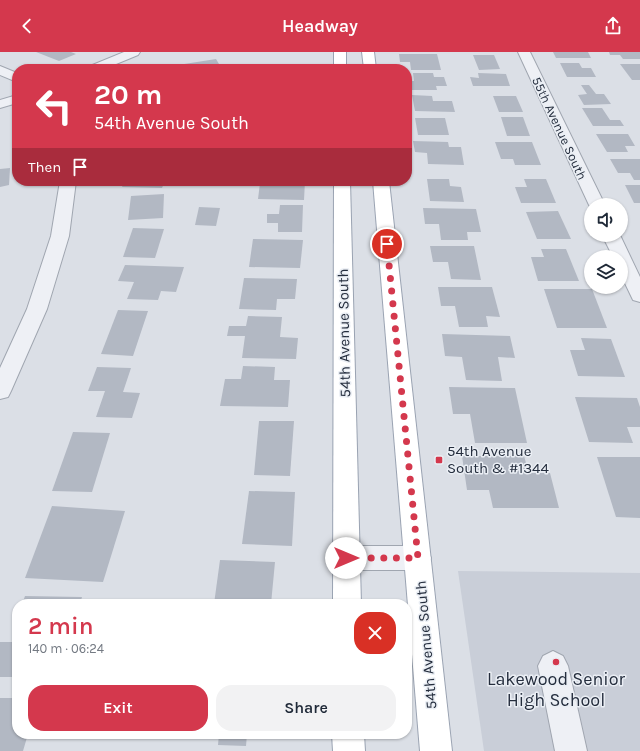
<!DOCTYPE html>
<html lang="en">
<head>
<meta charset="utf-8">
<style>
	body { margin:0; font-family:Karla,sans-serif; background:#f2f2f3; color:#1f2937; height:100vh; display:flex; flex-direction:column; font-size:15px; white-space:nowrap }
	* { box-sizing:border-box; margin:0 }
	p { font-size:13px; color:#747a83 }
	.icon { flex:none; width:22px; height:22px; fill:none; stroke:currentColor; stroke-width:2; stroke-linecap:round; stroke-linejoin:round }
	.map { position:relative; flex:1; overflow:hidden }
	.drawer { position:absolute; left:12px; top:547px; width:400px; height:140px; display:flex; flex-direction:column; background:#fff; border-radius:16px; box-shadow:0 1px 3px #0004 }
	.drawer>* { flex:none }
	.hud { position:absolute; left:12px; top:12px; width:400px; height:122px; border-radius:16px; box-shadow:0 1px 3px #0004; background:#d4384d; color:#fff; overflow:hidden }
	.fabs { position:absolute; left:584px; top:146px; display:grid; gap:8px }
	.fabs a { display:grid; place-items:center; width:44px; height:44px; border-radius:50%; background:#fff; box-shadow:0 1px 3px #0004; font-size:20px }
	.pin { position:absolute; display:grid; place-items:center; width:34px; height:34px; color:#fff; margin:-17px; border:2px solid #fff; border-radius:50%; box-shadow:0 1px 4px #0007 }
	.me { position:absolute; width:44px; margin:-22px; rotate:90deg; stroke-linejoin:round; filter:drop-shadow(0 0 3px #0008) }
	.turn { display:flex; align-items:center; gap:14px; height:84px; padding:0 16px; font-size:18px }
	.turn .icon { width:52px; height:52px; stroke-width:2.5 }
	.turn b { display:block; font-size:28px; line-height:34px }
	.then { display:flex; align-items:center; height:38px; padding:0 16px; background:#0003; gap:8px; font-size:15px }
	.round { display:grid; place-items:center; flex:none; width:42px; height:42px; border-radius:16px; background:#f2f2f3 }
	.summary { display:flex; align-items:center; justify-content:space-between; height:68px; padding:0 16px }
	h1 { font-size:24px; font-weight:600; line-height:30px; color:#d4384d }
	.action { display:flex; gap:8px; margin-top:auto; padding:8px 16px }
	.action a { flex:1; height:46px; border-radius:16px; background:#d4384d; color:#fff; font-size:16px; font-weight:600; line-height:46px; text-align:center }
	.action a+a { background:#f2f2f3; color:#1f2937 }
	header { display:flex; justify-content:space-between; align-items:center; height:52px; padding:0 16px; background:#d4384d; color:#fff; font-size:18px; font-weight:600 }
	.map>svg:first-child { display:block }
	.built { fill:#c9ced8 }
	.building { fill:#b2b8c3 }
	.lines { fill:none; stroke-linecap:round; stroke-linejoin:round }
	.minor-casing { stroke:#a0a6b0; stroke-width:2 }
	.major-casing { stroke:#9aa3b2; stroke-width:2 }
	.minor { fill:#eef0f5; fill-rule:evenodd }
	.major { fill:#fff; fill-rule:evenodd }
	.route { stroke:#d4384d; stroke-width:7; stroke-dasharray:0 12.6 }
	.poi-dot { fill:#d4384d; stroke:#eaeef4; stroke-width:1.5 }
	.labels { text-anchor:middle; stroke-width:3; stroke-linejoin:round; paint-order:stroke }
	.far-street-label { font-size:13px; fill:#242d3d; stroke:#eaeef4 }
	.street-label { font-size:15px; fill:#242d3d; stroke:#eaeef4 }
	.poi-label { font-size:15px; fill:#242d3d; stroke:#eaeef4; text-anchor:start }
	.near-poi-label { font-size:18px; fill:#242d3d; stroke:#eaeef4 }
</style>
</head>
<body>
<header><svg class="icon" aria-label="back" viewBox="0 0 24 24"><path d="M15 5l-7 7 7 7"/></svg>Headway<svg class="icon" aria-label="share" viewBox="0 0 24 24"><path d="M12 15V3M7 8l5-5 5 5M5 13v7h14v-7"/></svg></header>
<div class="map">
<svg width="640" height="699" viewBox="0 0 640 699">
	<rect width="100%" height="100%" fill="#dbdfe6"/>
	<polygon class="built" points="458,519 640,521 640,699 484,699"/>
	<g class="building">
		<polygon points="36,0 71,0 76,2 59,9"/>
		<polygon points="553,0 588,0 591,6 556,6"/>
		<polygon points="609,0 640,0 640,7 623,7 620,3 610,3"/>
		<polygon points="399,2 437,2 441,18 411,18 410,10 400,10"/>
		<polygon points="473,3 494,3 500,17 479,18"/>
		<polygon points="216,7 222,17 180,17 178,13"/>
		<polygon points="560,11 579,11 582,16 591,16 596,25 567,25"/>
		<polygon points="620,12 640,12 640,28 632,28"/>
		<rect x="241" y="15" width="62" height="2"/>
		<polygon points="413,21 433,21 434,25 444,25 447,34 436,34 437,38 407,38 407,29 414,29"/>
		<polygon points="478,21 506,22 510,34 473,34 470,25 479,26"/>
		<polygon points="581,33 589,33 596,42 604,42 611,52 584,53 578,43 587,42"/>
		<polygon points="412,43 432,44 433,49 452,49 455,60 415,59"/>
		<polygon points="493,44 516,44 523,60 499,60"/>
		<polygon points="582,56 602,56 610,68 620,68 624,74 593,74"/>
		<polygon points="501,65 523,65 530,84 507,84"/>
		<polygon points="415,66 445,66 449,83 418,83"/>
		<polygon points="596,82 628,82 635,94 625,94 628,100 607,100"/>
		<polygon points="413,89 448,90 449,95 461,95 464,113 428,112 427,101 415,100"/>
		<polygon points="495,90 532,90 541,113 515,113 513,107 501,107"/>
		<polygon points="610,107 640,107 640,128 634,128 630,121 618,121"/>
		<polygon points="10,116 9,133 0,135 0,117"/>
		<polygon points="427,127 449,127 450,134 461,135 464,150 430,149"/>
		<polygon points="524,127 546,127 556,151 521,151 515,135 527,135"/>
		<polygon points="125,129 165,129 162,136 122,135"/>
		<polygon points="272,129 305,129 304,148 258,147 260,131 271,131"/>
		<polygon points="625,133 640,133 640,151 634,151"/>
		<polygon points="164,142 163,166 128,168 131,144"/>
		<polygon points="280,153 303,153 302,180 278,180 278,171 267,171 267,162 279,162"/>
		<polygon points="199,155 220,156 216,174 195,173"/>
		<polygon points="423,156 476,157 481,180 467,180 468,188 441,188 439,172 425,172"/>
		<polygon points="558,159 571,187 537,187 526,160"/>
		<polygon points="133,176 164,177 155,206 123,205"/>
		<polygon points="253,187 303,188 300,216 249,215"/>
		<polygon points="430,194 474,194 481,228 451,227 448,210 433,210"/>
		<polygon points="541,197 566,197 579,229 538,229 531,205 544,205"/>
		<polygon points="125,213 184,215 176,240 161,239 158,248 127,247 134,230 118,229"/>
		<polygon points="244,226 297,227 295,247 277,247 276,258 239,257"/>
		<polygon points="438,235 492,235 500,265 486,264 488,275 459,275 455,254 441,254"/>
		<polygon points="544,237 592,237 607,276 557,276"/>
		<polygon points="118,258 148,259 133,304 101,302"/>
		<polygon points="248,264 282,265 280,285 298,286 296,307 242,306 245,284 227,284 229,274 246,274"/>
		<polygon points="442,282 510,284 515,306 498,305 502,329 466,328 462,305 445,304"/>
		<polygon points="581,286 611,287 625,325 578,324 570,298 585,298"/>
		<polygon points="243,314 275,315 274,328 290,328 288,355 220,354 225,327 241,327"/>
		<polygon points="97,315 131,316 123,340 140,341 132,366 96,365 105,339 88,339"/>
		<polygon points="449,335 515,336 527,391 475,391 470,362 453,362"/>
		<polygon points="575,345 637,346 640,355 640,375 627,375 633,391 589,390"/>
		<polygon points="259,369 294,369 290,424 254,423"/>
		<polygon points="73,380 110,381 92,440 52,439"/>
		<polygon points="462,404 524,404 529,421 550,421 559,456 493,456 489,438 467,438"/>
		<polygon points="597,405 640,405 640,466 616,465"/>
		<polygon points="249,439 295,440 292,494 242,492"/>
		<polygon points="52,454 125,459 103,530 25,526"/>
		<polygon points="220,508 275,510 271,552 214,552"/>
		<polygon points="25,544 82,545 80,552 22,552"/>
		<rect x="0" y="590" width="17" height="35"/>
		<polygon points="0,646 17,646 17,682 28,682 23,699 0,699"/>
		<polygon points="219,682 247,682 246,694 218,693"/>
	</g>
	<g class="lines">
		<defs>
			<g id="minor">
				<polygon points="124,0 140,0 138,3 104,17 88,17 90,14"/>
				<polygon points="518,0 530,0 605,153 591,153 591,156 589,153"/>
				<polygon points="0,14 17,21 17,30 0,23"/>
				<polygon points="17,43 17,51 0,56 0,48"/>
				<polygon points="60,129 76,129 69,184 47,257 11,339 8,345 0,347 0,316 27,257 51,184"/>
				<polygon points="602,183 620,183 640,225 640,250 633,248 621,223 621,205 613,205"/>
				<polygon points="346,494 418,494 427,498 431,506 427,514 418,518 346,518 337,514 333,506 337,498"/>
				<polygon points="553,599 563,604 568,614 587,699 555,699 538,614 543,604"/>
			</g>
			<g id="major">
				<rect x="334" y="0" width="12" height="17"/>
				<polygon points="362,0 374,0 376,17 364,17"/>
				<polygon points="334,129 350,129 361,552 333,552"/>
				<polygon points="373,129 389,129 452,699 420,699"/>
				<polygon points="332,682 364,682 365,699 333,699"/>
			</g>
		</defs>
		<use href="#minor" class="minor-casing"/>
		<use href="#major" class="major-casing"/>
		<use href="#minor" class="minor"/>
		<use href="#major" class="major"/>
	</g>
	<g class="lines">
		<polyline class="route" points="346,506 418,506 387,192"/>
	</g>
	<g class="poi-dot">
		<rect x="435" y="404" width="8" height="8" rx="2"/>
		<circle cx="556" cy="610" r="4"/>
	</g>
	<g class="labels">
		<g class="far-street-label">
			<text transform="translate(560 76) rotate(65)" y="5">55th Avenue South</text>
		</g>
		<g class="street-label">
			<text transform="translate(344 281) rotate(-91)" y="5">54th Avenue South</text>
			<text transform="translate(426 593) rotate(-95)" y="5">54th Avenue South</text>
		</g>
		<g class="poi-label">
			<text x="447" y="404">54th Avenue<tspan x="447" dy="17">South &amp; #1344</tspan></text>
		</g>
		<g class="near-poi-label">
			<text x="556" y="633">Lakewood Senior<tspan x="556" dy="21">High School</tspan></text>
		</g>
	</g>
</svg>
<div class="fabs">
<a><svg class="icon" aria-label="sound" viewBox="0 0 24 24"><path d="M4 9h4l5-4v14l-5-4H4zM17 9q2 3 0 6"/></svg></a>
<a><svg class="icon" aria-label="layers" viewBox="0 0 24 24"><path d="M12 4l9 5-9 5-9-5zM3 14l9 5 9-5"/></svg></a>
</div>
<div class="pin" style="left:387px;top:192px;background:#d93025"><svg class="icon" aria-label="arrive" viewBox="0 0 24 24"><path d="M6 21V4h12l-3 4 3 4H6"/></svg></div>
<svg class="me" style="left:346px;top:506px" viewBox="-20 -20 40 40"><circle r="19" fill="#fff"/><path d="M0-13L10 11 0 6-10 11z" fill="#d4384d"/></svg>
<div class="hud">
<div class="turn"><svg class="icon" aria-label="left" viewBox="0 0 24 24"><path d="M17 20v-9H6M10 6l-5 5 5 5"/></svg><div><b>20 m</b>54th Avenue South</div></div>
<div class="then">Then<svg class="icon" aria-label="arrive" viewBox="0 0 24 24"><path d="M6 21V4h12l-3 4 3 4H6"/></svg></div>
</div>
<section class="drawer">
<div class="summary"><div><h1>2 min</h1><p>140 m · 06:24</p></div><a class="round" style="background:#d93025;color:#fff"><svg class="icon" aria-label="close" viewBox="0 0 24 24"><path d="M6 6l12 12M18 6L6 18"/></svg></a></div>
<div class="action"><a>Exit</a><a>Share</a></div>
</section>
</div>
</body>
</html>
